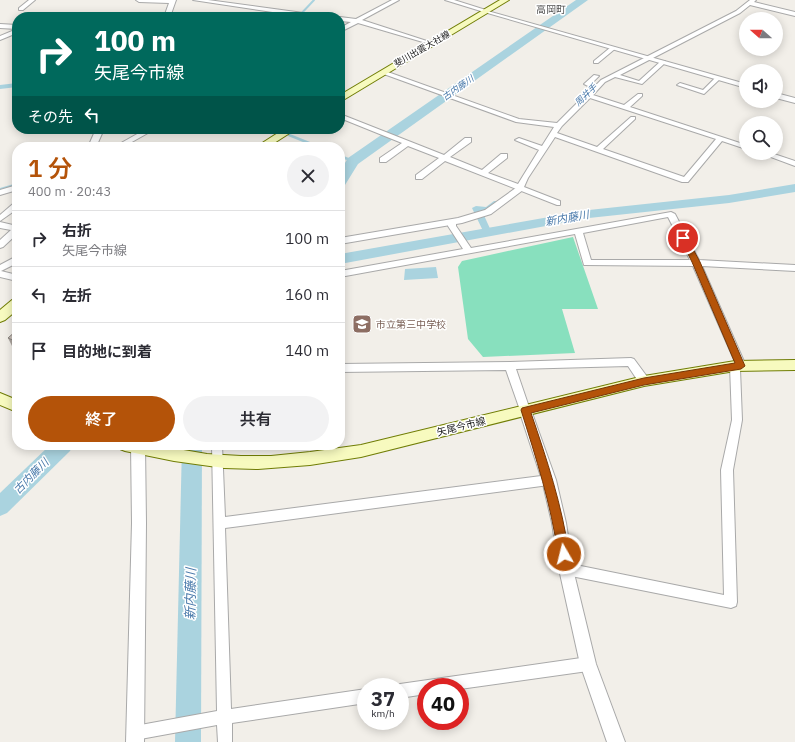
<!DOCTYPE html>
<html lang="ja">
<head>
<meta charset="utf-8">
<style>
	body { margin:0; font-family:"IBM Plex Sans","Noto Sans JP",sans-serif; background:#f2f2f3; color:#2b2b33; height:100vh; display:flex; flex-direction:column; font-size:15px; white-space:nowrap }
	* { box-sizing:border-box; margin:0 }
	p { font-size:13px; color:#7c7c81 }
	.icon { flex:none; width:22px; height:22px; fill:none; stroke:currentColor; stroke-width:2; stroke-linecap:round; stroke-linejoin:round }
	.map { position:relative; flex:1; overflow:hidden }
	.panel { position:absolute; left:12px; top:142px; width:333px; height:308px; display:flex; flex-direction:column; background:#fff; border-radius:16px; box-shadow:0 2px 10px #0003 }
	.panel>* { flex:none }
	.hud { position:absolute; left:12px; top:12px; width:333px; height:122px; border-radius:16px; box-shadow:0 2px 10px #0003; background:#00695c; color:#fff; overflow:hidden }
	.needle { width:26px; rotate:291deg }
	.fabs { position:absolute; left:739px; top:12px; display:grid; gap:8px }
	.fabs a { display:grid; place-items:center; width:44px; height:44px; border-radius:50%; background:#fff; box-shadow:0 2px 10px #0003; font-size:20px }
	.speed { position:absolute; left:357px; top:678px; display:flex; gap:8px; font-size:20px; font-weight:700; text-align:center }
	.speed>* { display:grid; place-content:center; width:52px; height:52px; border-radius:50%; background:#fff; box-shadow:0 2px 10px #0003; line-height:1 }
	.speed small { font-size:10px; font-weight:400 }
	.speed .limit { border:6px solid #d22; background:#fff; color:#111 }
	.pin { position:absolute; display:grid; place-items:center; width:34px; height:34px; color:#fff; margin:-17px; border:2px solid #fff; border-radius:50%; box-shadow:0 1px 4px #0007 }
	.me { position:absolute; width:44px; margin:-22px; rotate:352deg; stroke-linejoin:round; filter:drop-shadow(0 0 3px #0008) }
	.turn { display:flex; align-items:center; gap:14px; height:84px; padding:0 16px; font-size:18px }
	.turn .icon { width:52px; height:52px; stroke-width:2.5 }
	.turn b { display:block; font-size:28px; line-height:34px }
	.then { display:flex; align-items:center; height:38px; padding:0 16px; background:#0003; gap:8px; font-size:15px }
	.round { display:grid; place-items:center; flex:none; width:42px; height:42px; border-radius:21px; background:#f2f2f3 }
	.headline { display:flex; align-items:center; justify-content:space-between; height:68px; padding:0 16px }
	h1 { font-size:24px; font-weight:600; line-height:30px; color:#b45309 }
	.button { display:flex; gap:8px; margin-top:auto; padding:8px 16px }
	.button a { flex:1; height:46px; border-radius:24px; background:#b45309; color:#fff; font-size:16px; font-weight:600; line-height:46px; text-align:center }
	.button a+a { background:#f2f2f3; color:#2b2b33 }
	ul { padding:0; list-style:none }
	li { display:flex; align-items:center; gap:12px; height:56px; padding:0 16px; border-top:1px solid #e1e1e2 }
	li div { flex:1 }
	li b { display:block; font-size:15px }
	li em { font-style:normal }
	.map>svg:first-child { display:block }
	.pitch { fill:#88e0be }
	.water { fill:#aad3df }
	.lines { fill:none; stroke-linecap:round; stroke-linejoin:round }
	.stream-far1 { stroke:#aad3df; stroke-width:2 }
	.stream { stroke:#aad3df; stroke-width:2.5 }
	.canal { fill:#aad3df; fill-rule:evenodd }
	.river { fill:#aad3df; fill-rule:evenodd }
	.minor-casing { stroke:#a9a9a9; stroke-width:2 }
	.tertiary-casing { stroke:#a9a9a9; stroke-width:2 }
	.secondary-casing { stroke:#707d05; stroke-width:2 }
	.minor { fill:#fff; fill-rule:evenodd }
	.tertiary { fill:#fff; fill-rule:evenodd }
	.secondary { fill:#f7fabf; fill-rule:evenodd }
	.wall { fill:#aba49e }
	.building { fill:#c7bfb8; stroke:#8b8681 }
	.route { fill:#b45309; stroke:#753606 }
	.labels { text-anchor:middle; stroke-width:3; stroke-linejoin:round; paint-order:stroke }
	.far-street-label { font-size:9px; fill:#222; stroke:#fff }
	.far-water-label { font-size:9px; font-style:italic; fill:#4a7aab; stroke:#fff }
	.far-quarter-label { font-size:10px; fill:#555; stroke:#fff }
	.education-label { font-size:10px; fill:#785e54; stroke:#fff; text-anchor:start }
	.street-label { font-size:10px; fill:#222; stroke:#fff }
	.water-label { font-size:11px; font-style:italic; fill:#4a7aab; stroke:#fff }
	.near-water-label { font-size:13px; font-style:italic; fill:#4a7aab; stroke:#fff }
</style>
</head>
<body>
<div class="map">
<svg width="795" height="742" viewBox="0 0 795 742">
	<rect width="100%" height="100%" fill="#f2efe9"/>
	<polygon class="pitch" points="573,237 598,309 562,309 575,353 483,357 468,339 458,267 462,261"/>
	<polygon class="water" points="436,267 438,278 404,280 405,269"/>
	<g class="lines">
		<polyline class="stream-far1" points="298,17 314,0"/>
		<g class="stream">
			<polyline points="289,135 319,147"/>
			<polyline points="340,156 353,161"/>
		</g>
		<g class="canal">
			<polygon points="17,83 17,87 0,89 0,85"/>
			<polygon points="17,183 17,188 0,193 0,188"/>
			<polygon points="494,201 500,201 501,203 490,212 482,211 492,233 488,236 484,233 472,208 476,206 486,207"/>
		</g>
		<g class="river">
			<polygon points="576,0 588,0 358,164 345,185 340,186 340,171 348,158"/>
			<polygon points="795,184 795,192 729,203 589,218 340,264 340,254 589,210 729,195"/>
			<polygon points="50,445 73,445 70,451 7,513 0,516 0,493"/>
			<polygon points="182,445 202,445 201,742 175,742"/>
		</g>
		<defs>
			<g id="minor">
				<polygon points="29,0 35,0 23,10 19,10 19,8"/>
				<polygon points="136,0 176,0 170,17 164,17 169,3 139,2"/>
				<polygon points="193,0 208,0 318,15 321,17 306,17"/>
				<polygon points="392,0 399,0 362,20 433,43 433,45 358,23 340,32 340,28 351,22 340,21 340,17 356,19"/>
				<polygon points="445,0 454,0 489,11 484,12"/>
				<path d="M750,0H756L754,2L795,12V16L750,5L740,13L620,75L639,81L661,61H665V63L642,84L615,77L605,82L593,95L624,105L638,94H642V96L630,107L746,145V149L722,141L688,182H682L555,137L528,178L524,187L560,201V205H557L445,161L422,179H416V175L439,158L408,146L386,162H380V158L402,143L340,118V114L444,155L465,138H471V142L450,157L482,170L501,154H507V158L488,173L518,184L539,150L515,140L519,138L542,146L554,127L516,122L381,73V71H385L519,119L557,123L592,88L584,84L594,75L599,76L592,83L596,85L601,80L736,11ZM590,98L716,139L684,177L603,149L635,119V117H631L597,147L557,133L562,126Z"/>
				<polygon points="0,24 17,25 17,29 0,28"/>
				<polygon points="17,29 17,33 0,40 0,36"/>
				<polygon points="611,47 616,48 598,63 594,63 594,61"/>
				<polygon points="716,77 721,78 704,94 677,85 680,83 703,90"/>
				<polygon points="96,129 104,129 96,147 88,147"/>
				<polygon points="146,129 155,129 123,147 114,147"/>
				<polygon points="760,153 771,153 795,161 795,166"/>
				<polygon points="17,185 17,190 0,195 0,190"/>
				<polygon points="14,203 17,203 17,209 0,221 0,215"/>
				<path d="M671,212L675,214L699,260L795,265V271L702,266L746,366L745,369H740L742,420L733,470L737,602L736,606L731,608L566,575L562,573L560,569L562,565L566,563L724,595L721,470L732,420L730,366L735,362L693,266L584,265L575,234L340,277V271L463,249L448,226V222L452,220L456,222V226L471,248ZM668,217L690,260H591L583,233Z"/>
				<polygon points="0,222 17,226 17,234 3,247 0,248 0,240 11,230 0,228"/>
				<polygon points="17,256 17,263 1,271 17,275 17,281 0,277 0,265"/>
				<polygon points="631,358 634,359 648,378 649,381 648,384 640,384 628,366 516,369 530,410 529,413 521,413 520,410 506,370 340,372 340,364 510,362"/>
				<polygon points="212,445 222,445 225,517 549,475 553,477 555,480 553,483 549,485 225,528 231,709 366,689 366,703 232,723 232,742 218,742 217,725 135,740 130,738 128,733 130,728 135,726 217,711"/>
				<polygon points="588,657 593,659 595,664 593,669 588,671 460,689 460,687 426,687 426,694 400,698 400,687 395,687 400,684"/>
			</g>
			<g id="tertiary">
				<polygon points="484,10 746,84 746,88 484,12"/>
				<polygon points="776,93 795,98 795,103 776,98"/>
				<polygon points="520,185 523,186 523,190 491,214 462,223 340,244 340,238 458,218 485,210"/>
				<polygon points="525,405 529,407 531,410 556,480 566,523 573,569 596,664 625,742 607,742 580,664 559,569 552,523 542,480 519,410 521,407"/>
				<polygon points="131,445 145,445 146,523 144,742 126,742 132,523"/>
			</g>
			<g id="secondary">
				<polygon points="500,0 509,0 340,102 340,95"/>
				<polygon points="284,129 296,129 268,147 256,147"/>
				<polygon points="17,299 17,310 5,320 0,322 0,310 12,300"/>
				<polygon points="795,360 795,370 735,371 644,386 361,457 310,465 258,469 224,468 174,461 125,451 120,449 117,445 154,445 207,454 241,456 271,456 310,452 361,445 644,376 735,361"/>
				<polygon points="0,393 17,400 17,412 0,405"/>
			</g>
		</defs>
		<use href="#minor" class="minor-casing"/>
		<use href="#tertiary" class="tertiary-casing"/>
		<use href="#secondary" class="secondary-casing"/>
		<use href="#minor" class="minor"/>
		<use href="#tertiary" class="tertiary"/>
		<use href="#secondary" class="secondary"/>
	</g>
	<g class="wall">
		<polygon points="17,330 17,350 13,348 8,338"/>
		<polygon points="17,366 17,380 12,371"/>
	</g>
	<g class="building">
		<polygon points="17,330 17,342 8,338"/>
		<polygon points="17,366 17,373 12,371"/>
	</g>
	<path class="route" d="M681,236H686L700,262L745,366L741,369L644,385L531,413C547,460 562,505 569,554L568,558L564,559L560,558L558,554C551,504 536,458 521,410L522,408L644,378L735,363L692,262L680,238Z"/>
	<defs>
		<symbol id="school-square" viewBox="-11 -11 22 22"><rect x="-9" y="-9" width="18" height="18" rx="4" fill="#8d6e63" stroke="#fff"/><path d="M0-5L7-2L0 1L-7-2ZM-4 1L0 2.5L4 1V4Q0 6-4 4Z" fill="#fff"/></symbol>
	</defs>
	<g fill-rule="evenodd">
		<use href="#school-square" x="351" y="313" width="22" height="22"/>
	</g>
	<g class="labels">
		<g class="far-street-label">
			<text transform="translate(422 49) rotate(-30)" y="3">斐川出雲大社線</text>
		</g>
		<g class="far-water-label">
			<text transform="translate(458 88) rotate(-35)" y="3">古内藤川</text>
			<text transform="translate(586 95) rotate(-44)" y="3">周井手</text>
		</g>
		<g class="far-quarter-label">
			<text x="551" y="13">高岡町</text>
		</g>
		<g class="education-label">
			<text x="376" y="328">市立第三中学校</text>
		</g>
		<g class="street-label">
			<text transform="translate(461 426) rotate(-14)" y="4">矢尾今市線</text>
		</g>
		<g class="water-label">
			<text transform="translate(567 218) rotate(-10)" y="4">新内藤川</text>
			<text transform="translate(31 476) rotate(-45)" y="4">古内藤川</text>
		</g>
		<g class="near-water-label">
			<text transform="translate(190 594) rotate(-89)" y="5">新内藤川</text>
		</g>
	</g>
</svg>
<div class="fabs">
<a><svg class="needle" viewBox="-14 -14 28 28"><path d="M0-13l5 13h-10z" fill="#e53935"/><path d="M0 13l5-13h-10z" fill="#7c7c81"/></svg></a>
<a><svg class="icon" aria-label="sound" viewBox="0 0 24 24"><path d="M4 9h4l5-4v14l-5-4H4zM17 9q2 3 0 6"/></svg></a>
<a><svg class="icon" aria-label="search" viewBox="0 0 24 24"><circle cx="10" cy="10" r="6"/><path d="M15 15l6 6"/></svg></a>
</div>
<div class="speed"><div>37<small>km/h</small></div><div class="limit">40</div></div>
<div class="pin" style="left:683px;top:238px;background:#d93025"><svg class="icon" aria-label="arrive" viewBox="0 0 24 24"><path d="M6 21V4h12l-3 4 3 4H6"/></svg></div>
<svg class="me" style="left:564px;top:554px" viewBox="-20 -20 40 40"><circle r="17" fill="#b45309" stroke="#fff" stroke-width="3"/><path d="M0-11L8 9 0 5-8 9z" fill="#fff"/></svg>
<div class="hud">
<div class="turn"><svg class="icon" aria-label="right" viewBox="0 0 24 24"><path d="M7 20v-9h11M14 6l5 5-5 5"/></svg><div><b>100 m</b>矢尾今市線</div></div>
<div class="then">その先<svg class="icon" aria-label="left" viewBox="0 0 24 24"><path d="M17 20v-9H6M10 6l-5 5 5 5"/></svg></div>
</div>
<section class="panel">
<div class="headline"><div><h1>1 分</h1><p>400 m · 20:43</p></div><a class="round"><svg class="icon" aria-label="close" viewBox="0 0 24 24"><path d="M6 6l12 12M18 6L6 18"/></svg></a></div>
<ul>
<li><svg class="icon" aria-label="right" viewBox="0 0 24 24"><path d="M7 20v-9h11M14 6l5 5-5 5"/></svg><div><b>右折</b><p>矢尾今市線</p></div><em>100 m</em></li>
<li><svg class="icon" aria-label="left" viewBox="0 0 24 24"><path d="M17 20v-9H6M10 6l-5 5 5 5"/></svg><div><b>左折</b></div><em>160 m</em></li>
<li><svg class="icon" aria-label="arrive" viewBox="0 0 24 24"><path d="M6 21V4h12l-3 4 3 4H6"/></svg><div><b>目的地に到着</b></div><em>140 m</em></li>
</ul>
<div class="button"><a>終了</a><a>共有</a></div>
</section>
</div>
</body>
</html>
